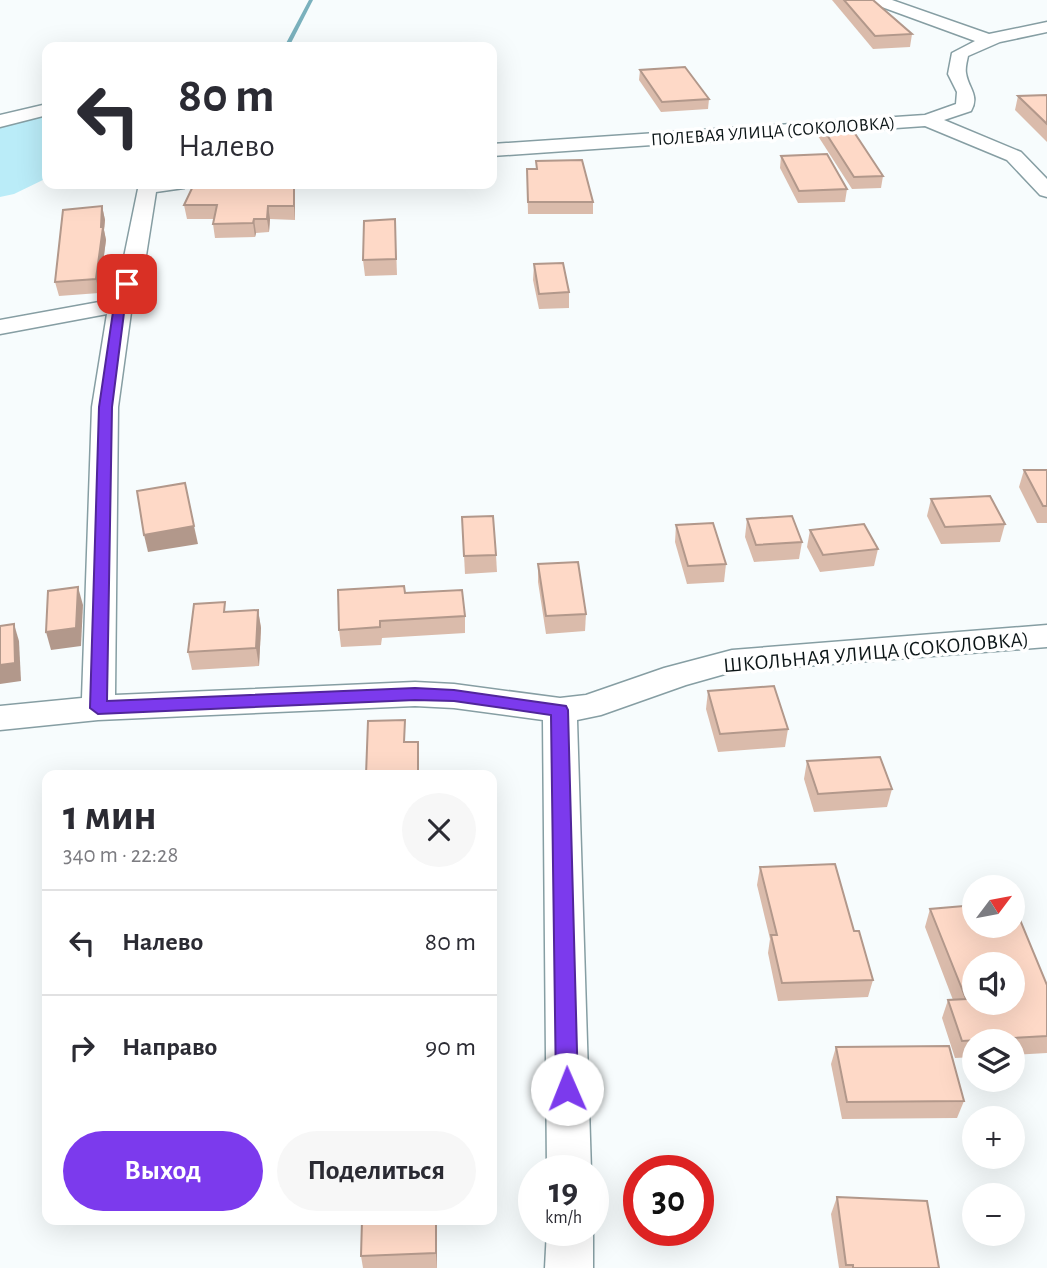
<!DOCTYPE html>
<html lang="ru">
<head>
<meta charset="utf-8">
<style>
	body { margin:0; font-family:"Alegreya Sans",sans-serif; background:#f7f7f7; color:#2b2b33; height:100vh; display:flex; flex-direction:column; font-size:26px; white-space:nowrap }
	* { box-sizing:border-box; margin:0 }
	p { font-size:23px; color:#7c7c81 }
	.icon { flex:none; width:38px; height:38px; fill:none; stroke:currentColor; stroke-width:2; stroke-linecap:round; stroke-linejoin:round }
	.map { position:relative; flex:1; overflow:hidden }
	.panel { position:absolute; left:42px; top:770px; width:455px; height:455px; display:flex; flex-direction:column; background:#fff; border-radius:14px; box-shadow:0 7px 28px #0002 }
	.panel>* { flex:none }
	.guide { position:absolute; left:42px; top:42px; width:455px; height:147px; border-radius:14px; box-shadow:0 7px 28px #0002; background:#fff; color:#2b2b33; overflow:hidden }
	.needle { width:46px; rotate:58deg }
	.controls { position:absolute; left:962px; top:875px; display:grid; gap:14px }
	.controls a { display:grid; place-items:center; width:63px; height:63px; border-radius:50%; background:#fff; box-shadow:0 7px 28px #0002; font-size:35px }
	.speed { position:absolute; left:518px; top:1155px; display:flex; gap:14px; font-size:35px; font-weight:700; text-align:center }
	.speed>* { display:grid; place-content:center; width:91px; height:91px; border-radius:50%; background:#fff; box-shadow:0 7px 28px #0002; line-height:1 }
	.speed small { font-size:18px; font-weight:400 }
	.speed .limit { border:10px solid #d22; background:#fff; color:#111 }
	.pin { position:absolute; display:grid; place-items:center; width:60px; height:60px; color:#fff; margin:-30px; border-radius:14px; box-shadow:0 4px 10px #0006 }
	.me { position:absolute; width:77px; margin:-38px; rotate:359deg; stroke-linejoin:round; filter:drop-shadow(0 0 5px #0008) }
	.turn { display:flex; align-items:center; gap:24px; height:147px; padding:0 21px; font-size:32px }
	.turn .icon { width:91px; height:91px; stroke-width:2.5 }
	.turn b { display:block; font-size:49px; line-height:60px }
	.round { display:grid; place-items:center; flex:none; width:74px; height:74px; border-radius:37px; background:#f7f7f7 }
	.head { display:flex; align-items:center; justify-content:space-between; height:119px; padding:0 21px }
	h1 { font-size:42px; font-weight:600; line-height:52px }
	.button { display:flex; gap:14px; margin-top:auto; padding:14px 21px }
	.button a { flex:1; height:80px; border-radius:42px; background:#7c3aed; color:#fff; font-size:28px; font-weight:600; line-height:80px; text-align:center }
	.button a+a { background:#f7f7f7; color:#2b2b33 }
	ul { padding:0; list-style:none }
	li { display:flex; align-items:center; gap:21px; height:105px; padding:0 21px; border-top:2px solid #e1e1e2 }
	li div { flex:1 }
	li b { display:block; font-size:26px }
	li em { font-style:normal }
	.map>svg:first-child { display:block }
	.green { fill:#baecf8 }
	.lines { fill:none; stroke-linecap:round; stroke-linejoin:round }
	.stream { fill:#7ab1bd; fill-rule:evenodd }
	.minor-casing { stroke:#869ea3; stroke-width:3 }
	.minor { fill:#fff; fill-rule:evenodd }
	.wall { fill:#dabbab }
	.shaded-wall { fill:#b2988b }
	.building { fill:#fed9c7; stroke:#b2988b; stroke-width:2; fill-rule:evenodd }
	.route { fill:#7c3aed; stroke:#51269a; stroke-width:2 }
	.labels { text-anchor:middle; stroke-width:7; stroke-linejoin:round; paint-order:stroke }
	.far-street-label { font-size:18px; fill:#0c1517; stroke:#fff }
	.street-label { font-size:21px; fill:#0c1517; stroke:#fff }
</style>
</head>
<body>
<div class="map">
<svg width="1047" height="1268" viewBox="0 0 1047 1268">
	<rect width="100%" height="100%" fill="#f7fcfd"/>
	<polygon class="green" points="47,115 47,178 14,194 0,197 0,126"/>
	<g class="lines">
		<polygon class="stream" points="309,0 313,0 289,47 284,47"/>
		<defs>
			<g id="minor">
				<path d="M869,0H892L989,34L1047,22V32L1000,42L968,56C967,61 965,68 966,73C968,88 980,95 971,111L944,120L1021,152L1047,179V197L1040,195L1007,160L925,126L492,156V144L925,115L956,104L957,92L948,74L952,53L975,41L871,3Z"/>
				<polygon points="47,104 47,115 0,127 0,115"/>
				<polygon points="139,184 187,184 184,188 156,192 145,262 132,305 118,407 115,695 415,682 454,684 560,698 586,695 664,668 732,650 1047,625 1047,647 732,672 686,685 601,715 577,720 591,1171 547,1171 543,720 454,708 415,706 98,720 0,730 0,706 82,698 92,407 107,314 0,334 0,320 110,300 123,262"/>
				<polygon points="547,1230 593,1230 593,1268 545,1268"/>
			</g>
		</defs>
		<use href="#minor" class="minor-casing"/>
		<use href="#minor" class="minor"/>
	</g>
	<g class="wall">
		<polygon points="832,0 873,0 912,34 910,47 873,49"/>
		<polygon points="640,70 709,99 708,109 661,112 639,80"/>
		<polygon points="1047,95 1047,142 1015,110 1018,96"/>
		<polygon points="820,124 883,176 881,188 852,189 818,136"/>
		<polygon points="781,156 847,189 845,202 798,203 780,168"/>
		<polygon points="536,161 593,202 593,214 528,214 527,169 536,169"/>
		<polygon points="295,195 295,220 270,219 269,232 256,233 255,237 215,238 213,224 214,219 187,219 184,205"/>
		<polygon points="102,206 105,220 104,230 106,240 99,293 59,296 55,282"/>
		<polygon points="395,219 397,275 365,276 363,260"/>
		<polygon points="534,264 569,292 569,308 539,309 533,280"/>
		<polygon points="1024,470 1047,470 1047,523 1037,523 1019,487"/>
		<polygon points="931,499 1005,524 1000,542 941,544 927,516"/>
		<polygon points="462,517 496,555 497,572 465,574"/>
		<polygon points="747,519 802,542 799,559 754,562 745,537"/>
		<polygon points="676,525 726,564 724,582 687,584 675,542"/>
		<polygon points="810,530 878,549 874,566 820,572 807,547"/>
		<polygon points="538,564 586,614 585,631 546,634 538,582"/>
		<polygon points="405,593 465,616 465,633 382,638 381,645 341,647 339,630"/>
		<polygon points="258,610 261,628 259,666 192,670 188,652 227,612"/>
		<polygon points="708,691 788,729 785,747 718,752 706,709"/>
		<polygon points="807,761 892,789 887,807 814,812 804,779"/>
		<polygon points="760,867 854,931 873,980 868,997 778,1001 768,953 770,939 757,885"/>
		<polygon points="930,909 1047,985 1047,1053 1013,1055 1013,1041 975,1041 975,1057 955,1058 942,1018 948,1000 953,1000 925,927"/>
		<polygon points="836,1047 964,1101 957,1118 842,1119 831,1064"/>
		<polygon points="837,1197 939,1268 839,1268 831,1214"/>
		<polygon points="437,1220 437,1268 363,1268 361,1256"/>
	</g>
	<g class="shaded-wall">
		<polygon points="294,184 295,195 295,220 294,206"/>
		<polygon points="102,206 105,220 104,230 106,240 99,293 96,279"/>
		<polygon points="268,206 270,219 269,232 267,219"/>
		<polygon points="254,219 256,233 255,237 253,223"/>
		<polygon points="194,526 198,544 148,552 144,535"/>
		<polygon points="78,587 83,605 81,646 51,650 46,632"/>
		<polygon points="258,610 261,628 259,666 256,648"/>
		<polygon points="14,624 19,641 21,681 0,684 0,665"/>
		<polygon points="418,742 419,760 419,775 418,775"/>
		<polygon points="436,1220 437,1220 437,1268 436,1253"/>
	</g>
	<g class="building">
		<polygon points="844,0 873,0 912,34 875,36"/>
		<polygon points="685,67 709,99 662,102 640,70"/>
		<polygon points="1047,95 1047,124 1018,96"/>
		<polygon points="848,123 883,176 854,177 820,124"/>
		<polygon points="827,154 847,189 799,191 781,156"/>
		<polygon points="582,160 593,202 528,202 527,169 537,169 536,161"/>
		<polygon points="194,184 294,184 294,206 268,206 267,219 254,219 253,223 213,224 217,205 184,205"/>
		<polygon points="102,206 101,227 103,227 96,279 55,282 63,210"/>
		<polygon points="395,219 396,259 363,260 364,221"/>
		<polygon points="563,263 569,292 539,294 534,264"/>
		<polygon points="1024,470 1047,470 1047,506 1043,506"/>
		<polygon points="185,483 194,526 144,535 137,491"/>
		<polygon points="990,496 1005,524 945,527 931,499"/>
		<polygon points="493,516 496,555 464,556 462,517"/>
		<polygon points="792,516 802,542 756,545 747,519"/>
		<polygon points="713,523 726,564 688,566 676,525"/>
		<polygon points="864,524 878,549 823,555 810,530"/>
		<polygon points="578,562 586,614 546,616 538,564"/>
		<polygon points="404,586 405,593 462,590 465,616 380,621 380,627 339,630 338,590"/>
		<polygon points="78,587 76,628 46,632 48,591"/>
		<polygon points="225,602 224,612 258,610 256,648 188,652 194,604"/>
		<polygon points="14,624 15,663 0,665 0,626"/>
		<polygon points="774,686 788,729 720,734 708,691"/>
		<polygon points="405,720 404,742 418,742 418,775 366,775 368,721"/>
		<polygon points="880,757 892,789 818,794 807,761"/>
		<polygon points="835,864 854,931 859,931 873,980 782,983 771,935 777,935 760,867"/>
		<path d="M1013,903L1047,985V1036L962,1041L948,1000L966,999L930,909L975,905V926H1013ZM975,964H1013V1003H975Z"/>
		<polygon points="949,1046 964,1101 847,1102 836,1047"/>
		<polygon points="837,1197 927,1201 939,1268 853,1268 853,1265 846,1265"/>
		<polygon points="362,1220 436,1220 436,1253 361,1256"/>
	</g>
	<polygon class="route" points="127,280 133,284 125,305 112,407 107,701 415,688 454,690 566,706 568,710 578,1089 575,1096 567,1099 560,1096 556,1089 551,715 454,701 415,700 98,714 90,708 99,407 114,305 121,284"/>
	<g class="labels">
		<g class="far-street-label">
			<text transform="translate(773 131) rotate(-4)" y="6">ПОЛЕВАЯ УЛИЦА (СОКОЛОВКА)</text>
		</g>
		<g class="street-label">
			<text transform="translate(876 652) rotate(-5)" y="7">ШКОЛЬНАЯ УЛИЦА (СОКОЛОВКА)</text>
		</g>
	</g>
</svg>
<div class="controls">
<a><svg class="needle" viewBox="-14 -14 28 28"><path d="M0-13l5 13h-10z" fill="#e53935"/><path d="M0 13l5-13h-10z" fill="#7c7c81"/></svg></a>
<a><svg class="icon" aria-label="sound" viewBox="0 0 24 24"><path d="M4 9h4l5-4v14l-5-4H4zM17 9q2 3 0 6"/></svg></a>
<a><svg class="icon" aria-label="layers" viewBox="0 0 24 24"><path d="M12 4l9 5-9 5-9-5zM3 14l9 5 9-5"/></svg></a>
<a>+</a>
<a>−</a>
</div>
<div class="speed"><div>19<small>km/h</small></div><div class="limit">30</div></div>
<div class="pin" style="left:127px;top:284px;background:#d93025"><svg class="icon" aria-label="arrive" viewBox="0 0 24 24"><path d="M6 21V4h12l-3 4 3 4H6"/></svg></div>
<svg class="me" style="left:567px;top:1089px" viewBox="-20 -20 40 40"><circle r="19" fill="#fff"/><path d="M0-13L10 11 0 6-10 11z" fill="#7c3aed"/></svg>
<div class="guide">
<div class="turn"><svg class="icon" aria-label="left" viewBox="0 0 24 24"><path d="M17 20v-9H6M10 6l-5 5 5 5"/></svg><div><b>80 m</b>Налево</div></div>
</div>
<section class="panel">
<div class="head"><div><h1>1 мин</h1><p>340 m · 22:28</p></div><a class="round"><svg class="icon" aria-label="close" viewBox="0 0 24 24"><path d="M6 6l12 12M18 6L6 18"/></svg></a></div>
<ul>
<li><svg class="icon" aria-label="left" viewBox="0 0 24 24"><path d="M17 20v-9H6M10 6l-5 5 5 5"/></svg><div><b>Налево</b></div><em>80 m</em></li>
<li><svg class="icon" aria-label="right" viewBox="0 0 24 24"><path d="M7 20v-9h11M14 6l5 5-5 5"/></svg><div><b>Направо</b></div><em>90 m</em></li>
</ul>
<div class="button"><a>Выход</a><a>Поделиться</a></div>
</section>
</div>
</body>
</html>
